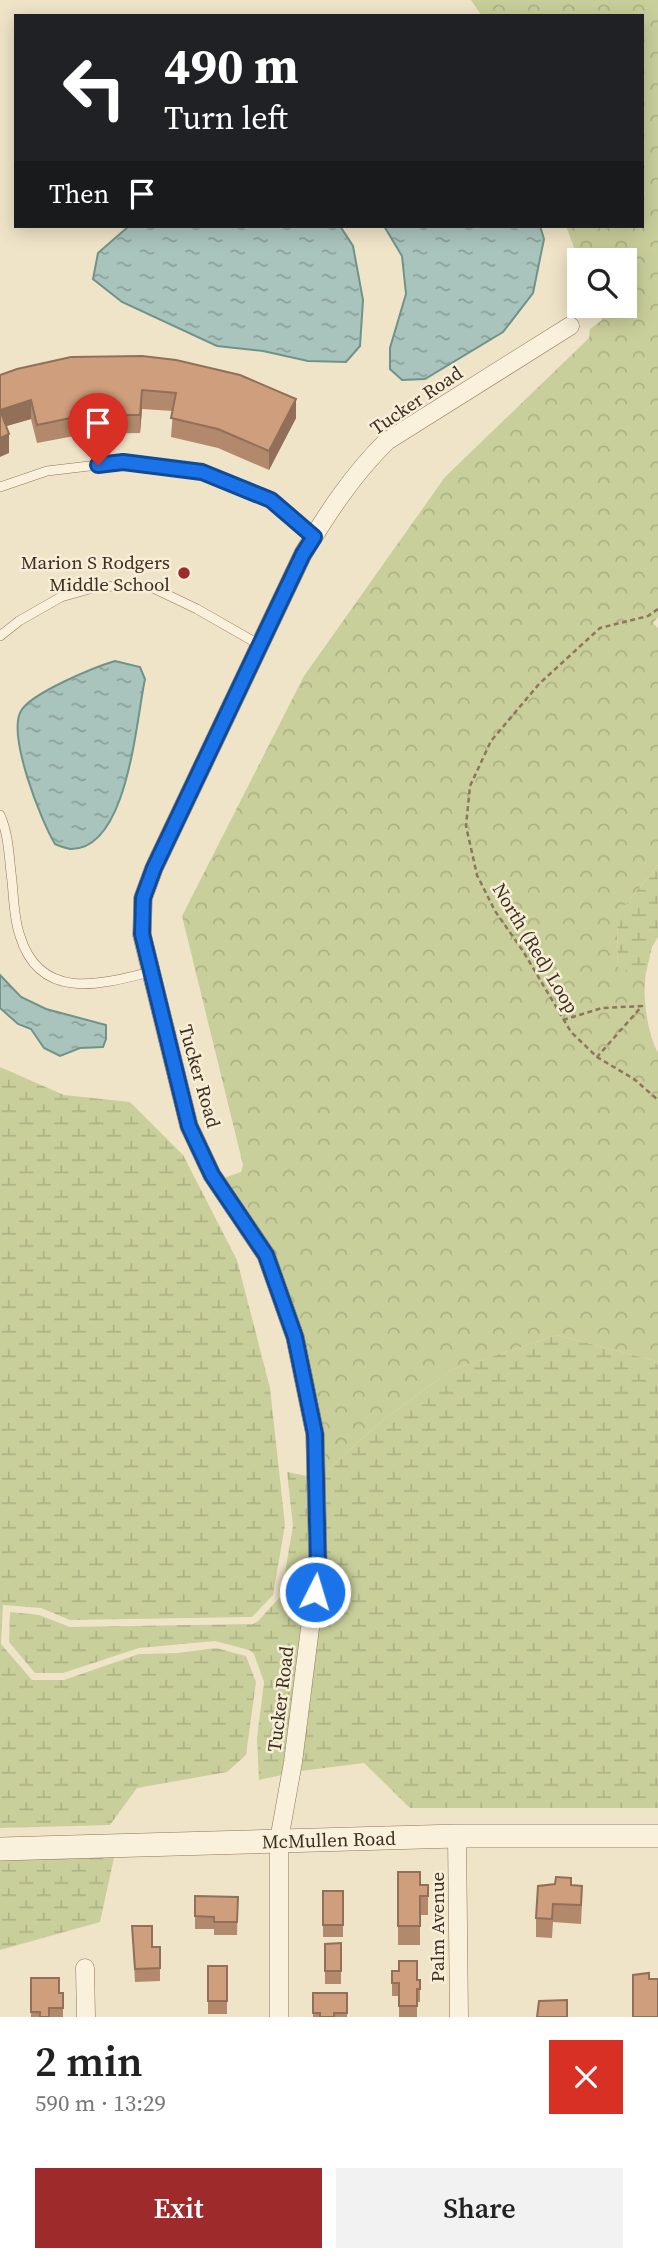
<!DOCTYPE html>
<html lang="en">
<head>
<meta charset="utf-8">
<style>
	body { margin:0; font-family:"Source Serif 4",serif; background:#f2f2f2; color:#222; height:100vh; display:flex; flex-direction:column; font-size:26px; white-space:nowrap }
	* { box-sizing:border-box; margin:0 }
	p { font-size:23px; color:#767676 }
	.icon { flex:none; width:38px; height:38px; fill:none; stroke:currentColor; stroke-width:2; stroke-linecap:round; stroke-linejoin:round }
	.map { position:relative; height:2017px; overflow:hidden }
	.drawer { display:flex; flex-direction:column; background:#fff; flex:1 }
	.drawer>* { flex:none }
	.guide { position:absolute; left:14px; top:14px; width:630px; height:214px; border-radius:0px; box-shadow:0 4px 18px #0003; background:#202124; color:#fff; overflow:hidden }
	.controls { position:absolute; left:567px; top:248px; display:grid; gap:14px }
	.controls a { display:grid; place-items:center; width:70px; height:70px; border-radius:0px; background:#fff; box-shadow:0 4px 18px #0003; font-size:35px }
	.pin { position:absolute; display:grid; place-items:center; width:60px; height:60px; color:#fff; margin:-72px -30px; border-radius:50% 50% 50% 0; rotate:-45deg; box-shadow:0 0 7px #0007 }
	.pin .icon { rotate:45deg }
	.me { position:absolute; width:77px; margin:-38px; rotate:5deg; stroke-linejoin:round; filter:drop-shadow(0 0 5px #0008) }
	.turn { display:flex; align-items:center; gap:24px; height:147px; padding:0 35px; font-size:32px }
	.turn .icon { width:91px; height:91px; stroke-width:2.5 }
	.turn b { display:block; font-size:49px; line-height:60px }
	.then { display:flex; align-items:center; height:66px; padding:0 35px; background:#0003; gap:14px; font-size:26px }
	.round { display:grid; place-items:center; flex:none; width:74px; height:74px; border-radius:0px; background:#f2f2f2 }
	.head { display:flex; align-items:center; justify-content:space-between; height:119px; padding:0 35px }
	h1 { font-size:42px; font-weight:600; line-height:52px }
	.button { display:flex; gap:14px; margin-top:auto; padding:14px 35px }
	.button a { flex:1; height:80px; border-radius:0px; background:#9e2a2b; color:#fff; font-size:28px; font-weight:600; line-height:80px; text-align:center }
	.button a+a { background:#f2f2f2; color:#222 }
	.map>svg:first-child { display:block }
	.forest { fill:url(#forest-crowns) }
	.wetland { fill:url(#wetland-marsh) }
	.water { fill:url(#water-ripples); stroke:#6f938a; stroke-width:2 }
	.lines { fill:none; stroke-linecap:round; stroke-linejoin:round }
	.service-casing { stroke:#8d765c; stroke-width:10 }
	.minor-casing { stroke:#8d765c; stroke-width:19 }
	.tertiary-casing { stroke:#8d765c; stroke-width:24 }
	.path { stroke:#8d765c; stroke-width:2.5; stroke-dasharray:5 3.5; stroke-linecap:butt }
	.service { stroke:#faf1dc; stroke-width:9 }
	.minor { stroke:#faf1dc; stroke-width:18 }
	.tertiary { stroke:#faf1dc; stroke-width:23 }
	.wall { fill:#b2896c }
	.shaded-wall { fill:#916f58 }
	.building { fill:#cf9f7d; stroke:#916f58; stroke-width:2 }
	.route-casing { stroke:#114b97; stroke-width:18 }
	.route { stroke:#1a73e8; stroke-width:12 }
	.poi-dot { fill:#9e2a2b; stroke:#f7eed8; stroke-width:2.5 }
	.labels { text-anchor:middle; stroke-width:5; stroke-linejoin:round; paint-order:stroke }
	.street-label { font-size:19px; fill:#3d2e20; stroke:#f7eed8 }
	.poi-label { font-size:19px; fill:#3d2e20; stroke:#f7eed8; text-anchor:end }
</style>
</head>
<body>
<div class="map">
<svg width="658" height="2017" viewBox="0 0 658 2017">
	<defs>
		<pattern id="forest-crowns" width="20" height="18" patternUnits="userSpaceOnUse" patternTransform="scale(1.75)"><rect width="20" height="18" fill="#c9cf9b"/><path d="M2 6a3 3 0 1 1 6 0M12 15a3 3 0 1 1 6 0" fill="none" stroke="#aeb285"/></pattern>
		<pattern id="wetland-marsh" width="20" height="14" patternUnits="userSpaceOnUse" patternTransform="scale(1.75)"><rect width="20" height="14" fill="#c9cf9b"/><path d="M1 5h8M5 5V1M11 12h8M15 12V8" fill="none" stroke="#aeb285"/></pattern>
		<pattern id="water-ripples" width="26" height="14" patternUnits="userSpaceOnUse" patternTransform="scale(1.75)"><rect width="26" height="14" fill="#a9c4bc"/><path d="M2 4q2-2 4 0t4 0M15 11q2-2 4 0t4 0" fill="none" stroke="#8ba098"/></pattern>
	</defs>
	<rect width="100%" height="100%" fill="#f0e4c8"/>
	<path class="forest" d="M471,0H658V617L653,623L658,628V865L617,915L618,968L646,973C642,996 647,1032 658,1053V1365L652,1360L557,1335L451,1370L383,1420L325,1472L324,1432L303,1334L275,1253L224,1178L241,1172L243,1165L182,916L304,676L445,477L589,338L590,329L602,320L596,306H625V261H579L566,226H642V16H482Z"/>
	<g class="wetland">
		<polygon points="658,865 658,937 652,947 646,973 618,969 617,915"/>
		<polygon points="0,1067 64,1095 130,1102 183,1155 237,1260 270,1388 285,1525 273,1595 252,1617 70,1620 41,1608 3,1605 1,1644 32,1680 64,1680 139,1654 178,1653 216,1648 246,1656 256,1682 246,1755 227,1772 137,1788 110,1825 0,1828"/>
		<polygon points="557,1335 652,1360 658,1365 658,1808 410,1808 364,1763 301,1771 327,1566 325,1472 383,1420 451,1370"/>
		<polygon points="287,1472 307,1476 309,1564 282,1775 259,1780 257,1738 264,1682 254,1654 249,1650 215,1641 139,1648 63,1673 35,1673 9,1642 10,1612 39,1615 70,1627 253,1624 258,1621 281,1596 293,1526"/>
		<polygon points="115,1853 100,1922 0,1950 0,1857"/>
	</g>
	<g class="water">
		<polygon points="129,226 340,226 353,246 363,300 360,346 346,362 308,361 263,351 217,346 122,302 93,279 98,253"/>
		<polygon points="384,226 540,226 544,239 533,293 503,332 425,379 402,380 390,369 390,348 406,294 402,256"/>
		<path d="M115,661L140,667L145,679C136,720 128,851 70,849C66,848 59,846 55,844C41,821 7,735 21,711C31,693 95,667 115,661Z"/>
		<polygon points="0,975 21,997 46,1009 106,1025 106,1039 103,1047 80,1048 60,1056 44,1048 31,1029 18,1024 0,1008"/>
	</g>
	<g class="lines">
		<defs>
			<g id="service">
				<polyline points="0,487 47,471 123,462 203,473 271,500 314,537"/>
				<polyline points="0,636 19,621 61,597 100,586 151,587 197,609 260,645"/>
				<path d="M0,815C8,833 9,853 11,873C14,893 13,917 20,936C40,1001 99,985 150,972"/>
			</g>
			<g id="minor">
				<polyline points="457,1836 459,2017"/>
				<polyline points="85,1968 86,2017"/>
				<path d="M279,2017V1840L293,1762L318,1565L315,1434L295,1337L266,1255L212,1175L189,1126L142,935L143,898L154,868L303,554C327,514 353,474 387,441L570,326"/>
			</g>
			<g id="tertiary">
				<path id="s1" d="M0,1849L457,1836H658"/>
			</g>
		</defs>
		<use href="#service" class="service-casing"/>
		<use href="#minor" class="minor-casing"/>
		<use href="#tertiary" class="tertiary-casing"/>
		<g class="path">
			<polyline points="658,609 648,616 600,628 539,684 491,741 470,786 466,826 477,875 495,911 523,951 571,1032 597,1057 634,1079 658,1100"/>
			<polyline points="563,1020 602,1008 642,1006 597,1057"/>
		</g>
		<use href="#service" class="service"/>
		<use href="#minor" class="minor"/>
		<use href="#tertiary" class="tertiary"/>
	</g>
	<g class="wall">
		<polygon points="71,357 296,418 269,470 218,448 171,437 173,411 142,409 140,433 85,434 37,443 31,419 6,426 9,453 0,375"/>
		<polygon points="398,1872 420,1885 428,1885 428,1915 420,1915 420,1945 398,1945"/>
		<polygon points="571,1885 582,1904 581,1924 553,1922 552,1938 536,1937 536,1918"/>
		<rect x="323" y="1891" width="20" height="46"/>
		<polygon points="195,1896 238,1897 237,1935 214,1935 214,1929 195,1929"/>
		<polygon points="132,1926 152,1947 160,1947 160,1981 135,1982"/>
		<polygon points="341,1943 341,1984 325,1984 325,1944"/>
		<rect x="208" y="1966" width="19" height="48"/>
		<polygon points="392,1971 417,1980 420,1980 420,2002 417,2002 417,2017 399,2017 399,1996 392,1996"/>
		<polygon points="31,1978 59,1993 63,1993 63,2017 31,2017"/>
		<rect x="313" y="1993" width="34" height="24"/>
	</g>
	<g class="shaded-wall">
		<polygon points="142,390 142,409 140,433 140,415"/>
		<polygon points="296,399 296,418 269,470 269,451"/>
		<polygon points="31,400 31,419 0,428 0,410"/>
		<polygon points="9,434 9,453 0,457 0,438"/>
	</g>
	<g class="building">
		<polygon points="142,356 176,360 240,375 296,399 269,451 218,429 171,418 176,393 142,390 140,415 85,415 37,425 31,400 0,410 0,375 17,369 71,357"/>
		<polygon points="0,410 9,434 0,438"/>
		<polygon points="398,1872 420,1872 420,1885 428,1885 428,1896 420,1896 420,1926 398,1926"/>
		<polygon points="556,1877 571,1878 571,1885 582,1886 581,1905 553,1904 552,1919 536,1918 538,1886 555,1884"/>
		<rect x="323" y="1891" width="20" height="34"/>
		<polygon points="195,1896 238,1897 237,1922 214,1922 214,1917 195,1916"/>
		<polygon points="132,1926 152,1926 152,1947 160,1947 160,1968 135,1969"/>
		<polygon points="341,1943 341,1971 325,1971 325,1944"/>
		<polygon points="399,1961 417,1961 417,1980 420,1980 420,1989 417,1989 417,2006 399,2006 399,1983 392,1983 392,1971 399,1971"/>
		<rect x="208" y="1966" width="19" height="35"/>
		<polygon points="649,1973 649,1979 658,1979 658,2017 633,2017 633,1975"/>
		<polygon points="31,1978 59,1978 59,1993 63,1993 63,2008 49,2008 49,2017 40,2017 40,2012 31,2012"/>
		<polygon points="313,1993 347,1993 347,2013 334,2013 334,2017 320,2017 320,2013 313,2013"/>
		<polygon points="567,2000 567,2017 537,2017 539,2001"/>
	</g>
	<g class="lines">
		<defs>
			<polyline id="route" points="98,465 123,462 202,472 271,500 314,537 303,554 154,868 143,898 142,934 189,1126 212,1175 266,1255 295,1337 315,1434 318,1565 315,1592"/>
		</defs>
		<use href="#route" class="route-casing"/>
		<use href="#route" class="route"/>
	</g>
	<circle class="poi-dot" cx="184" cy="573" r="7"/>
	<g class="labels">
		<g class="street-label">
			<text transform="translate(416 400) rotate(-34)" y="7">Tucker Road</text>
			<text transform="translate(536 948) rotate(59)" y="7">North (Red) Loop</text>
			<text transform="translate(200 1076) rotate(74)" y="7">Tucker Road</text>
			<text transform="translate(280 1699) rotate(-83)" y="7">Tucker Road</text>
			<text dy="7" stroke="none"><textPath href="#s1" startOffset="329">McMullen Road</textPath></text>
			<text transform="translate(437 1927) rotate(-90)" y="7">Palm Avenue</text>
		</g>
		<g class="poi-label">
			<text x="170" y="569">Marion S Rodgers<tspan x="170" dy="22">Middle School</tspan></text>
		</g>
	</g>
</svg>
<div class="controls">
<a><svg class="icon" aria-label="search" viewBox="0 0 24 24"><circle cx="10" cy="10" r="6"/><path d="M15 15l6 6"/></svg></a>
</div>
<div class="pin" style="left:98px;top:465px;background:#d93025"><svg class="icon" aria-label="arrive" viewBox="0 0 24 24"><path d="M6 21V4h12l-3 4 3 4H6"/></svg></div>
<svg class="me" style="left:315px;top:1592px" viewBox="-20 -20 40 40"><circle r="17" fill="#1a73e8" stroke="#fff" stroke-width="3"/><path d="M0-11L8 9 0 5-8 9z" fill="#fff"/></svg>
<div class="guide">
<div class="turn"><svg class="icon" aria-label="left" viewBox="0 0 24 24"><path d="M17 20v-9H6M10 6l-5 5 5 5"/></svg><div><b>490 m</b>Turn left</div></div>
<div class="then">Then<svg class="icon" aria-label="arrive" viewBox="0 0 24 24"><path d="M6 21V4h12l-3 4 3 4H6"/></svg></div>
</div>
</div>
<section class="drawer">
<div class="head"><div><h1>2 min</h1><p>590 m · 13:29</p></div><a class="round" style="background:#d93025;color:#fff"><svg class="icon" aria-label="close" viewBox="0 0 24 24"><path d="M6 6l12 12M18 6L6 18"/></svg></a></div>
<div class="button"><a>Exit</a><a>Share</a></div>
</section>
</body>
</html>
